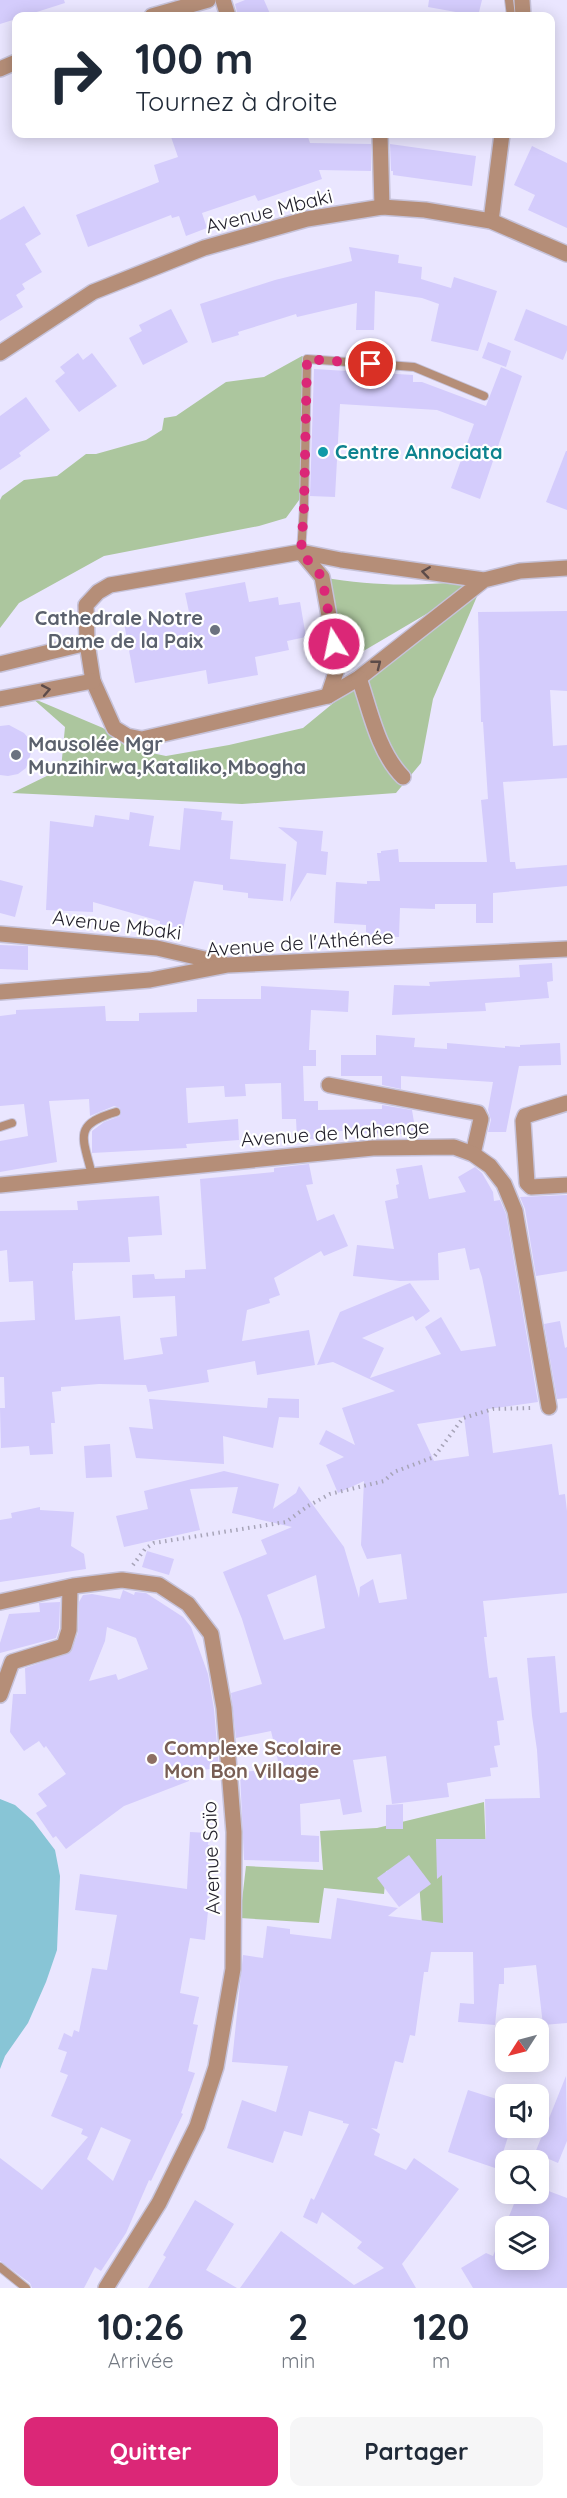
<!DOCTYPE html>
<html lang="fr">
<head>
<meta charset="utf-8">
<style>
	body { margin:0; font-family:Quicksand,sans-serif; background:#f6f6f7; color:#1f2937; height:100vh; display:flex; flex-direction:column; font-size:22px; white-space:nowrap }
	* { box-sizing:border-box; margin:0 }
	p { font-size:20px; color:#747a83 }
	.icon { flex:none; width:33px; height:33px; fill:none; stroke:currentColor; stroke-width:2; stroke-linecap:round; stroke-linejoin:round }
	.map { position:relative; height:2288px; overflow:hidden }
	.details { display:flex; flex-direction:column; background:#fff; flex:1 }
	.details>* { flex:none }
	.banner { position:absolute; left:12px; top:12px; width:543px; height:126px; border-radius:12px; box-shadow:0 3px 15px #0003; background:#fff; color:#1f2937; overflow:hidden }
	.needle { width:39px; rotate:234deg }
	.fabs { position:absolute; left:495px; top:2018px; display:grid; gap:12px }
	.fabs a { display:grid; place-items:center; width:54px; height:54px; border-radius:12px; background:#fff; box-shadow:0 3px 15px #0003; font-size:30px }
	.pin { position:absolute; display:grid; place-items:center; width:51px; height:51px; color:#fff; margin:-26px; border:3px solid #fff; border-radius:50%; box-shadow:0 2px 6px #0007 }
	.me { position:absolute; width:66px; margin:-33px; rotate:350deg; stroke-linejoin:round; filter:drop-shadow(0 0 4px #0008) }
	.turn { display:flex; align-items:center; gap:21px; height:126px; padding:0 24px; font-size:27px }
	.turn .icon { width:78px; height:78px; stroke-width:2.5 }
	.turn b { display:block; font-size:42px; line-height:51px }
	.eta { display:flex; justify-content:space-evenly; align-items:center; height:102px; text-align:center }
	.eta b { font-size:36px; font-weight:700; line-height:42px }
	.primary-button { display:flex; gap:12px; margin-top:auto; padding:12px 24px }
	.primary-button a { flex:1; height:69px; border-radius:12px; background:#db2777; color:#fff; font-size:24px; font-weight:700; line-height:69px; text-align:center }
	.primary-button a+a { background:#f6f6f7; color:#1f2937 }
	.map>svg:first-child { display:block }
	.green { fill:#acc69e }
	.water { fill:#88c5d6 }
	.building { fill:#d4ccfc; fill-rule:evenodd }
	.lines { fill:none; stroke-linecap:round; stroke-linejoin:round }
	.service-casing { stroke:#c6c2d9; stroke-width:10 }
	.minor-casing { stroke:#c6c2d9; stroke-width:18 }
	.tertiary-casing { stroke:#c6c2d9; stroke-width:18 }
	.path { stroke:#a7a4b8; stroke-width:4; stroke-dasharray:1.5 4.5; stroke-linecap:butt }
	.service { stroke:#b58e78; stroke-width:8 }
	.minor { stroke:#b58e78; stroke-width:15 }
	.tertiary { stroke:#b58e78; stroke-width:15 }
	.oneway { stroke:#5c4b49 }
	.route { stroke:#db2777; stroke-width:10; stroke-dasharray:0 18 }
	.culture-dot { fill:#0f9aa8; stroke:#fff; stroke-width:2 }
	.worship-dot { fill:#6b7280; stroke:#fff; stroke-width:2 }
	.education-dot { fill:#8d6e63; stroke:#fff; stroke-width:2 }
	.labels { text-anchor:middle; stroke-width:4.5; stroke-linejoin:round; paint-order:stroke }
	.street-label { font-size:20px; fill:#211f2a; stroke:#fff }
	.culture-label { font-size:20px; font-weight:bold; fill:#0d838f; stroke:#fff; text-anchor:start }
	.worship-label { font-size:20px; font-weight:bold; fill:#5b616d; stroke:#fff; text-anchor:end }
	.education-label { font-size:20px; font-weight:bold; fill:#785e54; stroke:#fff; text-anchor:start }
</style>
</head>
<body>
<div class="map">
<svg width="567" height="2288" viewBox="0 0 567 2288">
	<rect width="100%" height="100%" fill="#eae6ff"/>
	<g class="green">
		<polygon points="302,356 307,359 302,496 286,518 259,526 104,556 19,603 0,628 0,500 2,496 24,480 57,476 86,454 96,454 146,440 162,430 164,418 176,416 226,382 264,377"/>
		<path d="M322,577C380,588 426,585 484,580L433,699L421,763L396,793L242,804L12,793L61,769L65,727L32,698L103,728L128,748L166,756L229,745L303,728L479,583L338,666Z"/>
		<polygon points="484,1802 489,1927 422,1924 418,1867 386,1871 384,1894 324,1888 319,1923 240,1918 246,1866 323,1870 320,1831 377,1828"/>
	</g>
	<polygon class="water" points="0,1799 15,1805 33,1821 55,1850 60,1876 57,1950 46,1982 28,2023 5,2056 0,2069"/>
	<g class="building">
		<polygon points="0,0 64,0 65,3 24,16 16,16 16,19 0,24"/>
		<polygon points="245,0 264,0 271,16 238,16 235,4"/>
		<polygon points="429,0 482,0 478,16 428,7"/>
		<polygon points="170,134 307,134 310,143 371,144 371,171 319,170 322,179 258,201 255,195 202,213 207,228 186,236 179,216 172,218 171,215 88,247 76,215 159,182 154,165 178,157"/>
		<polygon points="390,144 476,156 472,186 393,175 393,171 391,171"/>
		<polygon points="532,146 567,163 567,228 528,210 535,195 514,185"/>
		<polygon points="24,206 41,234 25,244 42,272 22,284 25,289 16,295 23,307 0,321 0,220"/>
		<polygon points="349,247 399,255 398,263 422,267 421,279 451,288 454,277 497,291 478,351 431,341 439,304 422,298 375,291 374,330 356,330 357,303 297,317 296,314 238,332 239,335 212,343 200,304 275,280 352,261"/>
		<polygon points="171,309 188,342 143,365 129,338 142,331 139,325"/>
		<polygon points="526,309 567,326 567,350 563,360 514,340"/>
		<polygon points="488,342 511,351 506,367 482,358"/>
		<polygon points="78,353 83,360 92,353 117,386 79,412 55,381 65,373 60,367"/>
		<polygon points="501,367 522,376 480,499 451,488 474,424 437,410 340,404 335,497 310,496 314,369 413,375 413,382 422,382 486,406"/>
		<polygon points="26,397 50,430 19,453 21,456 0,470 0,416"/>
		<polygon points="566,451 567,451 567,510 546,502"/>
		<polygon points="245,582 249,602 278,597 279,605 300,602 306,637 287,641 289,650 255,657 258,675 208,684 206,670 135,683 124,623 189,612 185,593"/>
		<polygon points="567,611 567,691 550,690 553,746 567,745 567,778 503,782 510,862 515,862 516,869 567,865 567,886 493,893 493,923 476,923 476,904 435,904 435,909 400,908 399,937 366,936 366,925 334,923 336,882 367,884 367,881 380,881 377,853 381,853 381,851 398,849 399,862 487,862 481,800 488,799 483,722 481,722 478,612"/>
		<polygon points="9,725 24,733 30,740 32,750 26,768 18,774 8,776 0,775 0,726"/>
		<polygon points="184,808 222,812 221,820 233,821 230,859 286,864 283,901 248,898 248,893 223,890 223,885 194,881 183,929 160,924 160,921 93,902 93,912 46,910 50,821 93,827 95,815 129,820 130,812 154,816 149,846 180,850"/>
		<polygon points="278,827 323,831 321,851 328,852 326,875 307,873 290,902 297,842"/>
		<polygon points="0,880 23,886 15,917 0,913"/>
		<polygon points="0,945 28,946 28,970 0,969"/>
		<polygon points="552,963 553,981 547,982 549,998 485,1003 486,1011 392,1015 394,985 430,986 429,982 520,977 519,965"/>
		<polygon points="261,986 349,991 348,1012 311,1010 309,1050 316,1050 316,1066 303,1066 304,1101 318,1101 318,1110 382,1109 382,1105 412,1110 415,1128 410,1133 402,1134 364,1133 364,1131 318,1131 318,1139 297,1139 296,1119 282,1119 281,1083 245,1084 246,1096 225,1097 224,1086 186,1088 188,1123 238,1119 239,1140 186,1144 187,1148 92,1153 92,1131 104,1122 120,1116 120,1108 114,1106 90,1116 89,1099 49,1101 57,1162 0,1172 0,1141 28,1136 24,1104 0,1106 0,1016 16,1014 16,1010 105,1006 106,1021 139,1021 139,1013 197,1012 197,999 261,999"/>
		<polygon points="376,1035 415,1038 414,1047 447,1049 447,1043 505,1048 505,1046 520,1047 520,1045 560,1043 561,1065 519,1066 506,1132 488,1132 491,1120 488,1110 493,1082 401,1076 401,1089 382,1085 382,1076 341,1076 341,1055 376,1055"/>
		<polygon points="309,1164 313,1184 306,1185 317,1221 334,1214 348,1246 324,1256 321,1251 274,1278 280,1295 269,1299 270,1303 247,1310 242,1341 309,1330 315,1365 257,1375 255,1361 207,1370 209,1382 148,1392 146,1385 99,1384 61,1387 61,1391 52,1392 55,1423 51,1423 53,1454 30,1455 29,1446 1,1448 0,1408 5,1408 4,1377 0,1377 0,1322 35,1320 33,1281 9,1282 7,1250 0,1251 0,1211 78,1210 77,1201 159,1196 162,1235 128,1237 130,1262 73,1263 73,1271 72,1271 75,1320 120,1316 124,1360 163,1354 160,1338 177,1336 175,1296 133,1298 132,1275 154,1274 155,1279 185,1278 185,1270 206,1269 200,1179 274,1172 274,1168"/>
		<path d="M422,1165L429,1199L466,1192L458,1177L475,1167L482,1173L493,1192L494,1201L500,1200L506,1214L538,1402L488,1409L493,1453L552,1444L559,1495L565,1494L567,1511V1593L483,1601L487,1637H484L489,1678L497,1677L504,1720L497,1721L500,1745L494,1746L498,1767L490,1768L491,1776L447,1783L449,1797L392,1804L386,1756L353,1760L362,1812L343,1815L340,1799L300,1804L301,1835L319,1836V1862L244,1860L240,1772L280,1769L271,1731L236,1738L231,1693L262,1684L242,1619L223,1572L267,1554L261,1540L292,1527L232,1513L238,1487L190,1489L200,1530L124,1547L116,1516L148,1509L144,1491L224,1471L279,1484L273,1509L296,1493L299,1486L344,1547L359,1598L360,1587L373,1579L379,1603L407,1599L401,1554L367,1559L361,1545L364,1481L338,1493L326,1465L344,1457L319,1444L326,1430L355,1445L342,1408L395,1391L333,1362L317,1365L340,1312L410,1283L430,1311L416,1321L413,1316L362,1338L384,1348L370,1378L441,1354L425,1327L441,1317L461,1351L496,1346L482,1277L479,1268L470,1270L465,1248L438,1253L439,1280L400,1281L353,1276L357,1245L394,1249L385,1201L398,1198L396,1185L399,1184L396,1169ZM464,1417L469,1456L434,1461L417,1424ZM316,1575L325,1628L284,1640L267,1595Z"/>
		<polygon points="567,1195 567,1271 536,1276 525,1209 520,1197"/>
		<polygon points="560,1321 565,1348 567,1347 567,1398 557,1399 544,1324"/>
		<polygon points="268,1398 299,1399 299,1418 279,1417 273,1448 223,1436 224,1464 136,1458 129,1427 153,1429 149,1399 267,1408"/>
		<polygon points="110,1444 112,1477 86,1478 84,1446"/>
		<polygon points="40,1507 40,1510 74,1512 71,1546 84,1554 86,1569 0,1582 0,1520 12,1518 11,1513"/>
		<polygon points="147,1551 174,1559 169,1575 142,1567"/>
		<path d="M123,1590L134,1595L135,1592L146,1593L183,1617L191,1627L208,1674L214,1709L219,1768L186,1772L189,1781L124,1806L66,1849L56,1836L53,1838L36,1813L47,1806L38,1794L66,1774L46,1746L44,1748L39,1741L24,1751L10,1732L13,1694H26L25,1668L71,1652L78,1633L79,1602L83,1595L92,1594L120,1599ZM107,1627L136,1638L148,1669L118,1680L116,1674L89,1681L105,1641Z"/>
		<polygon points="60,1602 59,1628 56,1638 0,1653 0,1643 9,1614 40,1612 39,1603"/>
		<polygon points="555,1656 560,1713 567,1712 567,2023 543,2025 536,1965 504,1968 504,1984 499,1984 495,2025 458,2022 460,2003 474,2004 473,1952 431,1952 428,1972 424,1972 415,2036 410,2035 403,2063 395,2061 377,2129 371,2128 380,2134 374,2155 406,2170 414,2158 459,2189 402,2264 416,2288 240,2288 281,2231 354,2285 384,2268 357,2248 362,2242 322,2212 317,2224 303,2217 311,2198 314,2200 349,2124 343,2123 343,2121 309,2111 302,2136 284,2131 273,2163 227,2148 242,2100 276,2112 288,2066 232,2062 243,1955 263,1958 267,1926 290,1929 290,1934 331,1939 337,1898 398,1908 388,1916 443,1923 442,1875 437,1879 436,1839 486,1839 485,1799 540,1798 537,1750 532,1716 527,1658"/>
		<polygon points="403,1804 403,1829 386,1829 386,1805"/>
		<path d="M190,1832L209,1833L208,1845L217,1846L216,1861H209L208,1892H210L205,1940L190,1938L180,1993L199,1997L193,2024L198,2025L188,2071L195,2073L181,2113L183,2114L151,2181L149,2180L126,2233L101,2271L95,2267L84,2288H32L30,2283L0,2261V2158L42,2190L88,2137L81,2134L83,2129L51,2116L68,2075L60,2072L67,2052L58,2049L64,2033L72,2037L74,2030L79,2032L92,1968L107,1970L117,1915L75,1910L80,1874L187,1889ZM101,2127L131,2140L113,2181L87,2159Z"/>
		<polygon points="409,1855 431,1884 399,1907 377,1878"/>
		<polygon points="566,2076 567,2141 558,2163 535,2153"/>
		<polygon points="468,2090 506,2102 506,2127 511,2127 498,2169 448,2152"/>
		<polygon points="538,2187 567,2198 567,2288 473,2288 461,2268 486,2253 493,2256 505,2227 506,2259 538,2259 538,2226 505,2226 516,2199 524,2204 528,2193 538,2193"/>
		<polygon points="195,2200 234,2224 206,2270 237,2288 148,2288 166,2257 163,2255"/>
	</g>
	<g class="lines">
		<defs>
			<g id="service">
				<polyline points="509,0 511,16"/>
				<polyline points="301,552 304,507 307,359 414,367 484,396"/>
				<polyline points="0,1127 12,1123"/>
				<path d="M92,1175C83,1137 72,1125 116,1112"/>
				<polyline points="0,2267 26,2288"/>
			</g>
			<g id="minor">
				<polyline points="223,0 228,16"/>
				<polyline points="522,0 523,16"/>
				<polyline points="152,16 208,0"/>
				<polyline points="0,69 16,62"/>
				<polyline points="380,134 382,207"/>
				<polyline points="491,221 502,134"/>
				<polyline points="0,353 93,292 204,248 307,219 382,207 425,210 491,221 567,254"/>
				<polyline points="301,552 322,577 338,666 328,696"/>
				<polyline points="484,580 359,678 328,696 142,739 127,736 114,728 93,681 87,643 86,605 98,592 110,585 301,552 341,560 484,580 520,571 567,568"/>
				<polyline points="0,664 87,643"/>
				<path d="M359,678C370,710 378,752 403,777"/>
				<polyline points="0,699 93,681"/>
				<polyline points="0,934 157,948 222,963"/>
				<polyline points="0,992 150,980 228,965 567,949"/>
				<polyline points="329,1085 478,1113 481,1119 473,1154"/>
				<polyline points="567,1103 525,1116 523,1121 527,1183 531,1187 567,1185"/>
				<polyline points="0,1185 373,1148 454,1147 473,1154 490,1166 504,1184 515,1211 549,1407"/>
				<polyline points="0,1695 12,1662 64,1646 69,1630 70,1587"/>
			</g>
			<polyline id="tertiary" points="0,1602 73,1586 122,1580 159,1585 188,1604 211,1634 224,1708 234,1832 233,1969 216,2067 197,2126 159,2203 106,2288"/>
		</defs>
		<use href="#service" class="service-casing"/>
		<use href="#minor" class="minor-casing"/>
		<use href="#tertiary" class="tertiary-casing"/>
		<polyline class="path" points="133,1565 145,1549 154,1543 286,1522 308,1506 330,1494 384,1481 394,1472 434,1457 463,1418 493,1409 533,1408"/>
		<use href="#service" class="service"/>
		<use href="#minor" class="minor"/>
		<use href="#tertiary" class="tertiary"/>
	</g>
	<defs><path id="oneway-chevron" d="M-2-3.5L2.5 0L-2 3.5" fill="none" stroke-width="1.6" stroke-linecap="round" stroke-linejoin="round" transform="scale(1.5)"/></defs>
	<g class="oneway">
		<use href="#oneway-chevron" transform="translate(426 572) rotate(-172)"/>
		<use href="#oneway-chevron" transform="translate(377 664) rotate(-38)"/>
		<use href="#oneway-chevron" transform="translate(46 690) rotate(-11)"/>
	</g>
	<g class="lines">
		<polyline class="route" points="334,644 322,577 301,552 304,507 307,359 371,364"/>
	</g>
	<circle class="culture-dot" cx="323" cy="452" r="6"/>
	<g class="worship-dot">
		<circle cx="215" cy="630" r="6"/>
		<circle cx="16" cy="755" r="6"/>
	</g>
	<circle class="education-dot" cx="152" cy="1759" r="6"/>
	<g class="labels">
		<g class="street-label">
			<text transform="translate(269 211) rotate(-14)" y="7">Avenue Mbaki</text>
			<text transform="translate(117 925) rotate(7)" y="7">Avenue Mbaki</text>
			<text transform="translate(300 943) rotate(-4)" y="7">Avenue de l'Athénée</text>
			<text transform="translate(335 1133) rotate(-4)" y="7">Avenue de Mahenge</text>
			<text transform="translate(211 1858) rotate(-92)" y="7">Avenue Saïo</text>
		</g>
		<g class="culture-label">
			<text x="335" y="459">Centre Annociata</text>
		</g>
		<g class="worship-label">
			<text x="203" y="625">Cathedrale Notre<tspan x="203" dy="23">Dame de la Paix</tspan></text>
			<text x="28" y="751" text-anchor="start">Mausolée Mgr<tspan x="28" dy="23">Munzihirwa,Kataliko,Mbogha</tspan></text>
		</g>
		<g class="education-label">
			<text x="164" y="1755">Complexe Scolaire<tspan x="164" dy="23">Mon Bon Village</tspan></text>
		</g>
	</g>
</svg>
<div class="fabs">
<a><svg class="needle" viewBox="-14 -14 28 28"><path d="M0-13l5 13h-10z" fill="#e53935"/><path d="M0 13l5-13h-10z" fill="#747a83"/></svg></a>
<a><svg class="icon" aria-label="sound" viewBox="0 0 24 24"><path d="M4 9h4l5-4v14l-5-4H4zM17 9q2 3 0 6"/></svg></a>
<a><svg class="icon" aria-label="search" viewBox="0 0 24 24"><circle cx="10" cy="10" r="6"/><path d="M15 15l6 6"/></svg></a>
<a><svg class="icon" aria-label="layers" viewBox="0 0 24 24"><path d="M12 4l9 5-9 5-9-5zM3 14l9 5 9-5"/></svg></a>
</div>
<div class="pin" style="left:371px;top:364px;background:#d93025"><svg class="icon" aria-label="arrive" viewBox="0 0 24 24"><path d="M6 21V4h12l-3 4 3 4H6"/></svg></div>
<svg class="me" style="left:334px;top:644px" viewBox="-20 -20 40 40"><circle r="17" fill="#db2777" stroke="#fff" stroke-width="3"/><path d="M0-11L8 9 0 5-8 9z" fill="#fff"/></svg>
<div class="banner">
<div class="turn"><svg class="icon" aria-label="right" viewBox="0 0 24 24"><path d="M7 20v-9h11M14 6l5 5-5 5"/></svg><div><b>100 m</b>Tournez à droite</div></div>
</div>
</div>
<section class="details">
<div class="eta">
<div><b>10:26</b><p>Arrivée</p></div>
<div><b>2</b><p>min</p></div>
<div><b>120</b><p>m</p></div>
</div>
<div class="primary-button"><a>Quitter</a><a>Partager</a></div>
</section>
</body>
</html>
